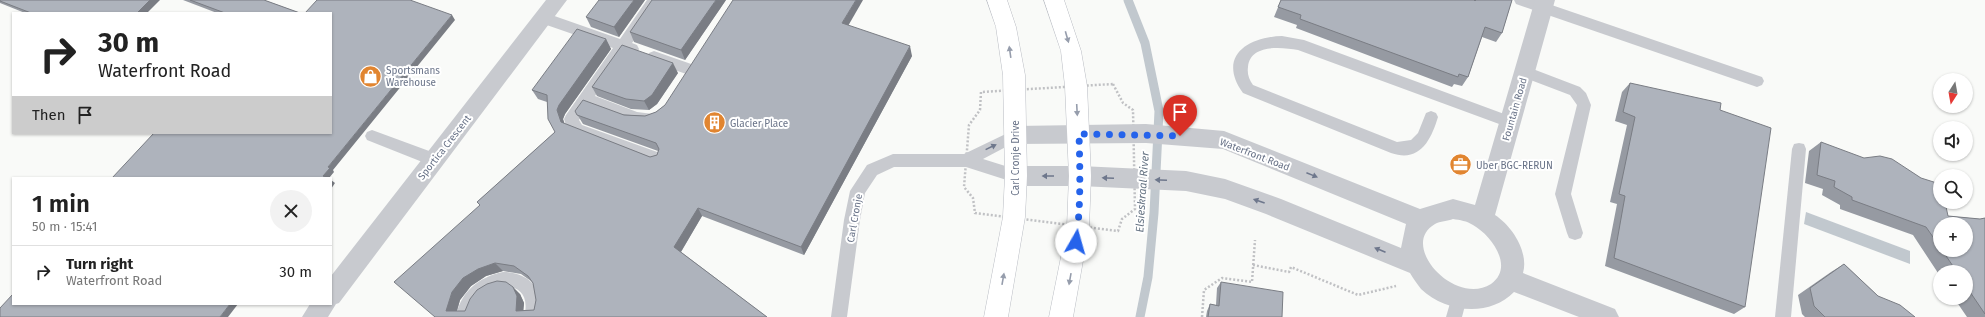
<!DOCTYPE html>
<html lang="en">
<head>
<meta charset="utf-8">
<style>
	body { margin:0; font-family:"Fira Sans",sans-serif; background:#f2f2f2; color:#222; height:100vh; display:flex; flex-direction:column; font-size:15px; white-space:nowrap }
	* { box-sizing:border-box; margin:0 }
	p { font-size:13px; color:#767676 }
	.icon { flex:none; width:22px; height:22px; fill:none; stroke:currentColor; stroke-width:2; stroke-linecap:round; stroke-linejoin:round }
	.map { position:relative; flex:1; overflow:hidden }
	.panel { position:absolute; left:12px; top:177px; width:320px; height:128px; display:flex; flex-direction:column; background:#fff; border-radius:0px; box-shadow:0 1px 3px #0004 }
	.panel>* { flex:none }
	.guide { position:absolute; left:12px; top:12px; width:320px; height:122px; border-radius:0px; box-shadow:0 1px 3px #0004; background:#fff; color:#222; overflow:hidden }
	.needle { width:26px; rotate:191deg }
	.controls { position:absolute; left:1933px; top:73px; display:grid; gap:8px }
	.controls a { display:grid; place-items:center; width:40px; height:40px; border-radius:50%; background:#fff; box-shadow:0 1px 3px #0004; font-size:20px }
	.pin { position:absolute; display:grid; place-items:center; width:34px; height:34px; color:#fff; margin:-41px -17px; border-radius:50% 50% 50% 0; rotate:-45deg; box-shadow:0 0 4px #0007 }
	.pin .icon { rotate:45deg }
	.me { position:absolute; width:44px; margin:-22px; rotate:7deg; stroke-linejoin:round; filter:drop-shadow(0 0 3px #0008) }
	.turn { display:flex; align-items:center; gap:14px; height:84px; padding:0 20px; font-size:18px }
	.turn .icon { width:52px; height:52px; stroke-width:2.5 }
	.turn b { display:block; font-size:28px; line-height:34px }
	.then { display:flex; align-items:center; height:38px; padding:0 20px; background:#0003; gap:8px; font-size:15px }
	.round { display:grid; place-items:center; flex:none; width:42px; height:42px; border-radius:21px; background:#f2f2f2 }
	.headline { display:flex; align-items:center; justify-content:space-between; height:68px; padding:0 20px }
	h1 { font-size:24px; font-weight:600; line-height:30px }
	ul { padding:0; list-style:none }
	li { display:flex; align-items:center; gap:12px; height:52px; padding:0 20px; border-top:1px solid #e0e0e0 }
	li div { flex:1 }
	li b { display:block; font-size:15px }
	li em { font-style:normal }
	.map>svg:first-child { display:block }
	.water { fill:#c1c8ce }
	.lines { fill:none; stroke-linecap:round; stroke-linejoin:round }
	.stream { stroke:#c1c8ce; stroke-width:9 }
	.secondary-casing { stroke:#babdc4; stroke-width:1 }
	.path { stroke:#c0c1c4; stroke-width:2.5; stroke-dasharray:2 2; stroke-linecap:butt }
	.lane { fill:#c8cacf; fill-rule:evenodd }
	.street { fill:#c8cacf; fill-rule:evenodd }
	.secondary { fill:#fff; fill-rule:evenodd }
	.wall { fill:#969aa2; fill-rule:evenodd }
	.shaded-wall { fill:#7a7d84 }
	.building { fill:#aeb3bc; stroke:#7a7d84; fill-rule:evenodd }
	.oneway { fill:#969dac }
	.oneway2 { fill:#6e778c }
	.route { stroke:#2563eb; stroke-width:7; stroke-dasharray:0 12.6 }
	.labels { text-anchor:middle; stroke-width:4; stroke-linejoin:round; paint-order:stroke }
	.poi-label { font-size:10px; fill:#697388; stroke:#fff; text-anchor:start }
	.street-label { font-size:10px; fill:#697388; stroke:#fff }
	.water-label { font-size:11px; font-style:italic; fill:#657383; stroke:#fff }
</style>
</head>
<body>
<div class="map">
<svg width="1985" height="317" viewBox="0 0 1985 317">
	<rect width="100%" height="100%" fill="#f9faf8"/>
	<polygon class="water" points="1806,212 1910,251 1910,264 1804,224"/>
	<g class="lines">
		<polyline class="stream" points="1128,0 1145,43 1159,111 1154,213 1148,277 1140,317"/>
		<defs>
			<g id="secondary">
				<polygon points="987,0 1007,0 1016,27 1025,75 1027,176 1025,217 1008,317 984,317 1003,217 1005,176 1003,75 996,27"/>
				<polygon points="1044,0 1064,0 1081,51 1087,86 1091,176 1089,227 1073,317 1049,317 1067,227 1069,176 1065,86 1061,51"/>
			</g>
		</defs>
		<use href="#secondary" class="secondary-casing"/>
		<g class="path">
			<polygon points="1113,84 1123,103 1133,110 1135,209 1122,219 1118,231 975,213 973,198 964,187 969,125 980,110 981,92"/>
			<polyline points="1253,265 1289,272 1291,267 1358,295 1396,286"/>
			<polyline points="1202,317 1204,290 1222,278 1252,282 1255,240"/>
		</g>
		<g class="lane">
			<polygon points="647,0 662,0 632,43 637,45 639,49 637,53 632,55 626,53 595,96 637,112 653,114 655,118 653,122 637,124 588,106 579,120 582,125 660,153 662,158 660,163 655,164 568,131 564,119 566,115 613,48 538,22 536,18 538,14 543,12 620,39"/>
			<polygon points="1514,0 1537,0 1762,77 1764,81 1762,85 1757,87 1516,4"/>
			<path d="M1282,36L1304,40L1515,118L1517,122L1515,126L1510,128L1298,50C1281,47 1250,44 1248,67C1247,74 1249,79 1253,85L1397,142L1411,140L1418,133L1426,113L1431,111L1436,113L1438,117C1431,140 1420,163 1391,153L1243,93C1217,57 1247,37 1282,36Z"/>
			<polygon points="654,51 694,65 696,69 694,73 689,75 649,61 647,57 649,53"/>
			<polygon points="1525,66 1580,87 1586,93 1591,105 1571,194 1583,233 1581,238 1575,240 1569,238 1567,233 1555,194 1577,105 1570,95 1520,76 1518,72 1520,68"/>
			<polygon points="1016,129 1021,131 1023,135 1021,139 983,159 1021,171 1024,176 1021,181 1016,183 966,167 894,167 877,175 865,193 860,220 847,317 831,317 844,220 850,191 867,165 893,154 964,154"/>
			<polygon points="372,130 440,155 443,160 440,165 435,167 367,140 365,136 367,132"/>
			<polygon points="1799,143 1804,144 1806,149 1791,317 1775,317 1792,149 1794,144"/>
			<path d="M503,272C529,272 547,291 540,317H524C536,272 477,282 472,317H456C460,292 479,277 503,272Z"/>
			<polygon points="1459,290 1465,293 1467,298 1462,317 1446,317 1453,293"/>
		</g>
		<g class="street">
			<polygon points="546,0 567,0 339,303 336,304 328,317 302,317 310,304 331,304 331,276"/>
			<path d="M1535,0H1555L1495,215C1512,226 1529,252 1523,273L1615,309L1619,317H1579L1514,292C1490,317 1446,313 1421,289C1417,284 1413,278 1410,273L1266,214L1225,199L1186,191L1080,186H1016L1008,183L1005,176L1008,169L1016,166H1080L1186,171L1225,179L1281,199L1401,248L1406,224L1223,149L1146,143L1016,144L1008,142L1005,135L1008,128L1016,126L1146,124L1224,131L1420,209L1453,199L1475,205ZM1453,219C1460,220 1467,221 1473,225C1491,235 1515,267 1491,284C1455,307 1398,245 1435,224C1440,221 1448,221 1453,219Z"/>
		</g>
		<use href="#secondary" class="secondary"/>
	</g>
	<g class="wall">
		<polygon points="0,0 147,13 25,13 0,3"/>
		<polygon points="183,0 264,0 300,13 217,13"/>
		<polygon points="645,0 619,37 591,27 586,17"/>
		<polygon points="726,0 685,60 634,42 630,32"/>
		<polygon points="1281,0 1512,0 1502,33 1496,42 1482,37 1468,77 1462,86 1454,84 1452,87 1296,28 1297,25 1274,17"/>
		<path d="M848,25L912,56L804,255L702,216L681,252L767,317H435L480,205L477,202L555,132L547,102L538,99L532,90L606,39L611,49L565,114L563,119L564,124L650,157L657,155L658,151L583,124L575,111L645,116L656,112L665,105ZM503,271L521,274L531,281L533,283L536,300L534,310H523L524,303L520,294L465,311H457L460,300L471,286L486,276Z"/>
		<polygon points="678,73 657,104 649,110 631,109 597,96 592,87"/>
		<polygon points="1630,83 1720,110 1745,307 1734,314 1605,266 1617,204 1610,202 1627,125 1615,121 1622,92"/>
		<path d="M1821,142L1948,216L1980,219L1985,218V317H1967L1954,298H1966V272H1940V276L1913,235L1840,209V205L1822,195L1823,189L1805,183L1809,151ZM1940,224L1966,250H1940Z"/>
		<polygon points="1844,264 1878,296 1915,317 1805,317 1802,314 1798,295 1831,272"/>
		<polygon points="1221,282 1282,317 1206,317 1207,311 1210,304 1216,305 1217,288"/>
	</g>
	<g class="shaded-wall">
		<polygon points="150,0 160,0 147,13 137,13"/>
		<polygon points="634,0 645,0 619,37 614,27"/>
		<polygon points="716,0 726,0 685,60 681,50"/>
		<polygon points="856,0 863,0 844,33 842,23"/>
		<polygon points="452,15 455,20 333,170 334,172 329,178 324,178 323,176 328,167"/>
		<polygon points="606,39 611,49 565,114 563,119 567,131 561,122 557,110 559,105"/>
		<polygon points="910,46 912,56 804,255 801,247"/>
		<polygon points="673,63 678,73 657,104 649,110 644,101"/>
		<polygon points="331,180 335,183 331,189"/>
		<polygon points="698,208 702,216 679,255 674,247"/>
		<polygon points="495,263 503,271 486,276 471,286 460,300 455,317 446,311 452,292 463,278 478,269"/>
		<polygon points="513,287 520,294 524,303 523,317 516,311"/>
		<polygon points="230,304 238,304 228,317 220,317"/>
	</g>
	<g class="building">
		<polygon points="0,0 150,0 137,13 31,13 0,1"/>
		<polygon points="190,0 264,0 300,13 225,13"/>
		<polygon points="317,0 410,0 452,15 328,167 330,168 323,176 327,178 112,178 154,133 331,133 331,13 305,13"/>
		<polygon points="599,0 634,0 614,27 586,17"/>
		<polygon points="652,0 716,0 681,50 630,32"/>
		<path d="M733,0H856L842,23L910,46L801,247L698,208L674,247L767,317H435L394,282L480,205L477,202L555,132L548,119L547,95L532,90L577,29L606,39L559,105L557,110L561,122L650,157L657,155L659,149L656,143L577,115L575,111L583,100L624,115L645,116L656,112L665,105ZM495,263L514,266L528,276L533,283L536,300L534,310L516,311L517,296L513,287L506,282L497,281L487,284L477,290L470,299L465,311H446L452,292L463,278L478,269Z"/>
		<polygon points="1281,0 1474,0 1475,1 1476,0 1512,0 1502,33 1485,27 1468,77 1459,74 1458,77 1300,19 1301,15 1278,7"/>
		<polygon points="622,45 673,63 652,95 644,101 626,99 592,87"/>
		<polygon points="1630,83 1721,103 1720,110 1771,128 1745,307 1614,258 1625,196 1619,194 1635,117 1623,112"/>
		<polygon points="1821,142 1864,158 1880,156 1892,159 1921,178 1940,184 1940,202 1945,202 1948,216 1980,219 1985,218 1985,314 1966,286 1966,272 1957,272 1942,250 1966,250 1966,224 1940,224 1940,247 1926,227 1852,200 1852,197 1834,187 1835,181 1817,175"/>
		<polygon points="1844,264 1878,296 1900,305 1915,317 1825,317 1814,306 1810,288"/>
		<polygon points="1221,282 1283,292 1282,317 1208,317 1210,304 1219,306"/>
		<polygon points="13,294 13,304 230,304 220,317 0,317 0,308"/>
	</g>
	<defs><path id="oneway-solid" d="M-6-.8H1V-3.2L6.5 0L1 3.2V.8H-6Z"/></defs>
	<g class="oneway">
		<use href="#oneway-solid" transform="translate(1067 37) rotate(74)"/>
		<use href="#oneway-solid" transform="translate(1010 52) rotate(-98)"/>
		<use href="#oneway-solid" transform="translate(1077 110) rotate(87)"/>
		<use href="#oneway-solid" transform="translate(1003 279) rotate(-80)"/>
		<use href="#oneway-solid" transform="translate(1070 279) rotate(100)"/>
	</g>
	<g class="oneway2">
		<use href="#oneway-solid" transform="translate(991 147) rotate(-26)"/>
		<use href="#oneway-solid" transform="translate(1312 175) rotate(22)"/>
		<use href="#oneway-solid" transform="translate(1048 176) rotate(-180)"/>
		<use href="#oneway-solid" transform="translate(1108 178) rotate(-178)"/>
		<use href="#oneway-solid" transform="translate(1161 180) rotate(-178)"/>
		<use href="#oneway-solid" transform="translate(1259 201) rotate(-161)"/>
		<use href="#oneway-solid" transform="translate(1380 250) rotate(-157)"/>
	</g>
	<g class="lines">
		<path class="route" d="M1076,242C1081,207 1080,170 1079,134L1180,136"/>
	</g>
	<defs>
		<symbol id="shop-disc" viewBox="-11 -11 22 22"><circle r="9.5" fill="#e18530" stroke="#fff"/><path d="M-5-2.5h2.3a2.7 3.5 0 0 1 5.4 0H5L5.5 6h-11ZM-1.5-2.5h3a1.5 2.3 0 0 0-3 0Z" fill="#fff"/></symbol>
		<symbol id="building-disc" viewBox="-11 -11 22 22"><circle r="9.5" fill="#e18530" stroke="#fff"/><path d="M-4-6H4V6H1V3H-1V6H-4ZM-2.5-4.3h1.7v1.8h-1.7ZM.8-4.3h1.7v1.8H.8ZM-2.5-1h1.7V.8h-1.7ZM.8-1h1.7V.8H.8Z" fill="#fff"/></symbol>
		<symbol id="office-disc" viewBox="-11 -11 22 22"><circle r="9.5" fill="#e18530" stroke="#fff"/><path d="M-6-3h4V-5.5h4V-3h4V5H-6ZM-1-4.5V-3h2v-1.5ZM-6 0V1H6V0Z" fill="#fff"/></symbol>
	</defs>
	<g fill-rule="evenodd">
		<use href="#shop-disc" x="358" y="64" width="25" height="25"/>
		<use href="#building-disc" x="702" y="110" width="25" height="25"/>
		<use href="#office-disc" x="1448" y="152" width="25" height="25"/>
	</g>
	<g class="labels">
		<g class="poi-label">
			<text x="386" y="74">Sportsmans<tspan x="386" dy="12">Warehouse</tspan></text>
			<text x="730" y="127">Glacier Place</text>
			<text x="1476" y="169">Uber BGC-RERUN</text>
		</g>
		<g class="street-label">
			<text transform="translate(1514 109) rotate(-74)" y="4">Fountain Road</text>
			<text transform="translate(444 147) rotate(-52)" y="4">Sportica Crescent</text>
			<text transform="translate(1255 154) rotate(21)" y="4">Waterfront Road</text>
			<text transform="translate(1015 158) rotate(-90)" y="4">Carl Cronje Drive</text>
			<text transform="translate(854 218) rotate(-80)" y="4">Carl Cronje</text>
		</g>
		<g class="water-label">
			<text transform="translate(1142 192) rotate(-86)" y="4">Elsieskraal River</text>
		</g>
	</g>
</svg>
<div class="controls">
<a><svg class="needle" viewBox="-14 -14 28 28"><path d="M0-13l5 13h-10z" fill="#e53935"/><path d="M0 13l5-13h-10z" fill="#767676"/></svg></a>
<a><svg class="icon" aria-label="sound" viewBox="0 0 24 24"><path d="M4 9h4l5-4v14l-5-4H4zM17 9q2 3 0 6"/></svg></a>
<a><svg class="icon" aria-label="search" viewBox="0 0 24 24"><circle cx="10" cy="10" r="6"/><path d="M15 15l6 6"/></svg></a>
<a>+</a>
<a>−</a>
</div>
<div class="pin" style="left:1180px;top:136px;background:#d93025"><svg class="icon" aria-label="arrive" viewBox="0 0 24 24"><path d="M6 21V4h12l-3 4 3 4H6"/></svg></div>
<svg class="me" style="left:1076px;top:242px" viewBox="-20 -20 40 40"><circle r="19" fill="#fff"/><path d="M0-13L10 11 0 6-10 11z" fill="#2563eb"/></svg>
<div class="guide">
<div class="turn"><svg class="icon" aria-label="right" viewBox="0 0 24 24"><path d="M7 20v-9h11M14 6l5 5-5 5"/></svg><div><b>30 m</b>Waterfront Road</div></div>
<div class="then">Then<svg class="icon" aria-label="arrive" viewBox="0 0 24 24"><path d="M6 21V4h12l-3 4 3 4H6"/></svg></div>
</div>
<section class="panel">
<div class="headline"><div><h1>1 min</h1><p>50 m · 15:41</p></div><a class="round"><svg class="icon" aria-label="close" viewBox="0 0 24 24"><path d="M6 6l12 12M18 6L6 18"/></svg></a></div>
<ul>
<li><svg class="icon" aria-label="right" viewBox="0 0 24 24"><path d="M7 20v-9h11M14 6l5 5-5 5"/></svg><div><b>Turn right</b><p>Waterfront Road</p></div><em>30 m</em></li>
</ul>
</section>
</div>
</body>
</html>
